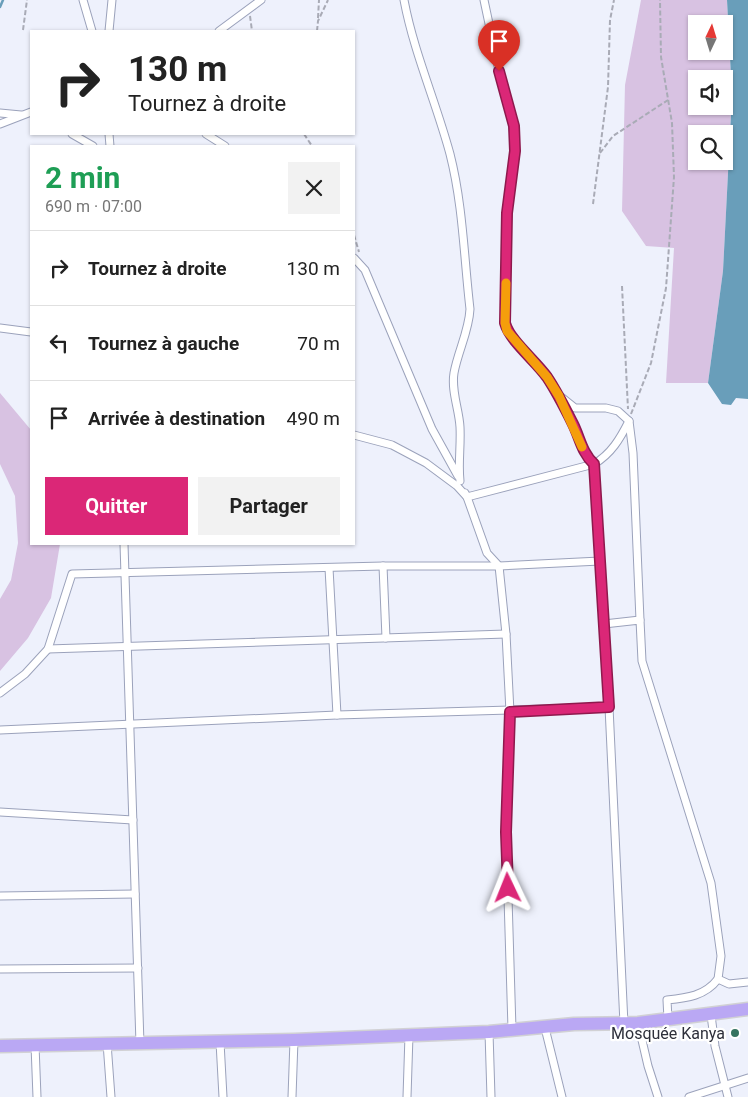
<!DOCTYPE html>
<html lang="fr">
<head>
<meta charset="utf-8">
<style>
	body { margin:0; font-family:Roboto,sans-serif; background:#f2f2f2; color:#222; height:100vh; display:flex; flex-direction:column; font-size:19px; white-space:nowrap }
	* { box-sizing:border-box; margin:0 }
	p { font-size:16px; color:#767676 }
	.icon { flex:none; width:28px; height:28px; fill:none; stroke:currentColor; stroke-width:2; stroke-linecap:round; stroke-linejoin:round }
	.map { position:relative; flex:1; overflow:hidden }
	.details { position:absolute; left:30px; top:145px; width:325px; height:400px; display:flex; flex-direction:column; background:#fff; border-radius:0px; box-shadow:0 1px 4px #0004 }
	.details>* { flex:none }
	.hud { position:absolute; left:30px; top:30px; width:325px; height:105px; border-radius:0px; box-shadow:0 1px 4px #0004; background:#fff; color:#222; overflow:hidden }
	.needle { width:32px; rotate:4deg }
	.fabs { position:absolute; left:688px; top:15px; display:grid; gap:10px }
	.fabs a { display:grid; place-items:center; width:45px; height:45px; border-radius:0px; background:#fff; box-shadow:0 1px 4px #0004; font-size:25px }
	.pin { position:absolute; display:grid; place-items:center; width:42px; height:42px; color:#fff; margin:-51px -21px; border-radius:50% 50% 50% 0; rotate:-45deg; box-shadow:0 0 5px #0007 }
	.pin .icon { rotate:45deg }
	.me { position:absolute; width:55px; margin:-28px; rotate:358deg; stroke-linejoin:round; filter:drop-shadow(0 0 4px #0008) }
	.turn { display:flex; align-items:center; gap:18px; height:105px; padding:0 15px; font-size:22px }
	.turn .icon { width:65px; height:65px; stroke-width:2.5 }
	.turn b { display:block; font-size:35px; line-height:42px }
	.round { display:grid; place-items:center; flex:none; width:52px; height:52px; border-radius:0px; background:#f2f2f2 }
	.headline { display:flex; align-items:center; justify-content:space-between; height:85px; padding:0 15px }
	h1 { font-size:30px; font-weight:700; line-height:38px; color:#1e9e55 }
	.primary-button { display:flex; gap:10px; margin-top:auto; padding:10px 15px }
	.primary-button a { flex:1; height:58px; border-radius:0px; background:#db2777; color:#fff; font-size:20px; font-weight:700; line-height:58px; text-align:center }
	.primary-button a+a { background:#f2f2f2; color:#222 }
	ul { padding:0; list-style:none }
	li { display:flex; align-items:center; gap:15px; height:75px; padding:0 15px; border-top:1px solid #e0e0e0 }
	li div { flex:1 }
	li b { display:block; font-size:19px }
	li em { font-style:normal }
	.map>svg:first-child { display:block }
	.green { fill:#d8c2e2; fill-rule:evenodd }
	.water { fill:#699eba }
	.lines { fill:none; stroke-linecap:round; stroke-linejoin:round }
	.stream { stroke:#699eba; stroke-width:2.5 }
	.street-casing { stroke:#9ba2bb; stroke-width:9 }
	.highway-casing { stroke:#d1d1d4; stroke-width:15 }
	.path { stroke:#a9abb6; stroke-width:2; stroke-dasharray:5 2.5; stroke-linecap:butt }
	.street { stroke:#fff; stroke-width:7 }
	.highway { stroke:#baa8f4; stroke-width:12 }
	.route-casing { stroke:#8e194d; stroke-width:12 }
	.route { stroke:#db2777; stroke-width:9 }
	.slow { stroke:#f59e0b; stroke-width:9 }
	.poi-dot { fill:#35735f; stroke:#fff; stroke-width:2 }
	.labels { text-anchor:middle; stroke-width:4.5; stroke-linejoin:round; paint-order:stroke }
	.poi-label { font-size:16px; fill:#2d2f3a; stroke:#fff; text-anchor:end }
</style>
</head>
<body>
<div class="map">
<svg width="748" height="1097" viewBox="0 0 748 1097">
	<rect width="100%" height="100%" fill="#eef1fc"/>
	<g class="green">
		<path d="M641,0H727L732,95L723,271L708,383H666L674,248L646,246L622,211L625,85ZM696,24H724V51H696ZM696,79H724V106H696ZM696,134H724V161H696Z"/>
		<polygon points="0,393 31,430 31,544 60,544 51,598 28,638 0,671 0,599 11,580 18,543 15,496 0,464"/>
	</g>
	<polygon class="water" points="727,0 748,0 748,399 736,398 731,405 722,404 708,383 723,271 732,95"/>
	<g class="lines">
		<polyline class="stream" points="0,7 3,0"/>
		<defs>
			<g id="street">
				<polyline points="83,0 92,31"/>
				<path d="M404,0C414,53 436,102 450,154C463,205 464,258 470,309C469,331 458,351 454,373C451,391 459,409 460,427C461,446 458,463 460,481"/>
				<path d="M484,0L499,71L513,126L515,151L507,213L505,323C510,341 535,360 547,377C557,392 564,408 572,424C580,438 582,453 594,464L609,707L624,1024"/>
				<polyline points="109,31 112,0"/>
				<polyline points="219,31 261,0"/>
				<polyline points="0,113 21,115"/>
				<polyline points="0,124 31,112"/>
				<polyline points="72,134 93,146"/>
				<polyline points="109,134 110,146"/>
				<polyline points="206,134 225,146"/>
				<polyline points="354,258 365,270 432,429 458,476"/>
				<polyline points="0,328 31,332"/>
				<polyline points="560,396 575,408 606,408 618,411 629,421 633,453 640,620"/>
				<polyline points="354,435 392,445 426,463 457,486 467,497 487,553 499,566 506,634 510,712 506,832 512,1029"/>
				<path d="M465,493L467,497L594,464C611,454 620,439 629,421"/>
				<polyline points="124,544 140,1044"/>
				<polyline points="383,566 386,638"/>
				<polyline points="329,568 337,715"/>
				<polyline points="604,624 640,620 642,661 711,883 721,956 718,979 729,984 748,982"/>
				<polyline points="48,649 506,634"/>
				<polyline points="0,693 25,674 48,649 72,574 383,566 499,566 600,561"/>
				<polyline points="0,730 337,715 609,707"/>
				<polyline points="0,812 133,820"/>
				<polyline points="0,896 135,894"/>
				<polyline points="0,969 138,968"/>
				<polyline points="711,1015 715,1046 728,1097"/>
				<path d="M668,1019L667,1000C687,998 705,996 718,979"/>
				<polyline points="638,1023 648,1066 658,1097"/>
				<polyline points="545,1028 562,1097"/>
				<polyline points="489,1032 491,1097"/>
				<polyline points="220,1042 223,1097"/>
				<polyline points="107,1043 111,1097"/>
				<polyline points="35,1045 37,1097"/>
				<polyline points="292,1097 294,1040"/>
				<polyline points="407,1097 409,1035"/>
				<polyline points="689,1097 748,1078"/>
			</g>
			<polyline id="highway" points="0,1046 294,1040 489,1032 574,1024 638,1023 748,1009"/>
		</defs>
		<use href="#street" class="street-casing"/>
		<use href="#highway" class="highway-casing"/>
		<g class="path">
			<polyline points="250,16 252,31"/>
			<polyline points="318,18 319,0"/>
			<polyline points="23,30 27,0"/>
			<polyline points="317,31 318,21 328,0"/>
			<polyline points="304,134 312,146"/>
			<polyline points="600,153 613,136 668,100"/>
			<polyline points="593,204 608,87 610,20 614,0"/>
			<polyline points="354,235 359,252"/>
			<polyline points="622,286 628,409"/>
			<polyline points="631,414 651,363 666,288 674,177 672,123 661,57 660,0"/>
		</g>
		<use href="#street" class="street"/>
		<use href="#highway" class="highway"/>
	</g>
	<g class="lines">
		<defs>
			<path id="route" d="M499,71L514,126L515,151L507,213L505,323C510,341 535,360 547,377C557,392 565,408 573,424C580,438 582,453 594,464L609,707L510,712L506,832L508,888"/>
		</defs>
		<use href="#route" class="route-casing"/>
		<use href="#route" class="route"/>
		<polyline class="slow" points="506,283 505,323 507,331 547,377 559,396 582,447"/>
	</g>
	<circle class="poi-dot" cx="735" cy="1033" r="5"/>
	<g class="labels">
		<g class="poi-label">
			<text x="725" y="1039">Mosquée Kanya</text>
		</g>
	</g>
</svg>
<div class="fabs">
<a><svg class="needle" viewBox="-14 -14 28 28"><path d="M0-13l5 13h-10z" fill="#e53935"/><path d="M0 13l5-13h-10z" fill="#767676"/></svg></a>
<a><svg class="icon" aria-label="sound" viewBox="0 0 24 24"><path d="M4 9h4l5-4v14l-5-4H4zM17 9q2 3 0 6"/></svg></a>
<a><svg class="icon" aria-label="search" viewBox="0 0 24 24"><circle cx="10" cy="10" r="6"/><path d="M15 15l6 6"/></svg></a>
</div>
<div class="pin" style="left:499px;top:71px;background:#d93025"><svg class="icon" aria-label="arrive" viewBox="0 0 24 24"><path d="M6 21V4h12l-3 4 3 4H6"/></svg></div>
<svg class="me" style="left:508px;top:888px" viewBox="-20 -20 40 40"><path d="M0-17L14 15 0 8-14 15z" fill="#db2777" stroke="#fff" stroke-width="4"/></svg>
<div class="hud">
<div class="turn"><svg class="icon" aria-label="right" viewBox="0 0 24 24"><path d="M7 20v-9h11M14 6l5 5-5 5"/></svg><div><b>130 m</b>Tournez à droite</div></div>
</div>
<section class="details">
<div class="headline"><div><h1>2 min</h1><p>690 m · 07:00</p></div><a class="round"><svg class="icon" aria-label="close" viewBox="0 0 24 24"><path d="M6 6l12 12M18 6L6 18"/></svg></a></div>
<ul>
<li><svg class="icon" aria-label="right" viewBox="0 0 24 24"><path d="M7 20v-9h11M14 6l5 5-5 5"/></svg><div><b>Tournez à droite</b></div><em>130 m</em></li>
<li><svg class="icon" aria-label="left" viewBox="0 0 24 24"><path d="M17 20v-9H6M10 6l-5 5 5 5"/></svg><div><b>Tournez à gauche</b></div><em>70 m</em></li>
<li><svg class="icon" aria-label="arrive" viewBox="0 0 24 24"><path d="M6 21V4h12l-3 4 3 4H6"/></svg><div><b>Arrivée à destination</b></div><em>490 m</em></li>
</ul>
<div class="primary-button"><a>Quitter</a><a>Partager</a></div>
</section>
</div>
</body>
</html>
